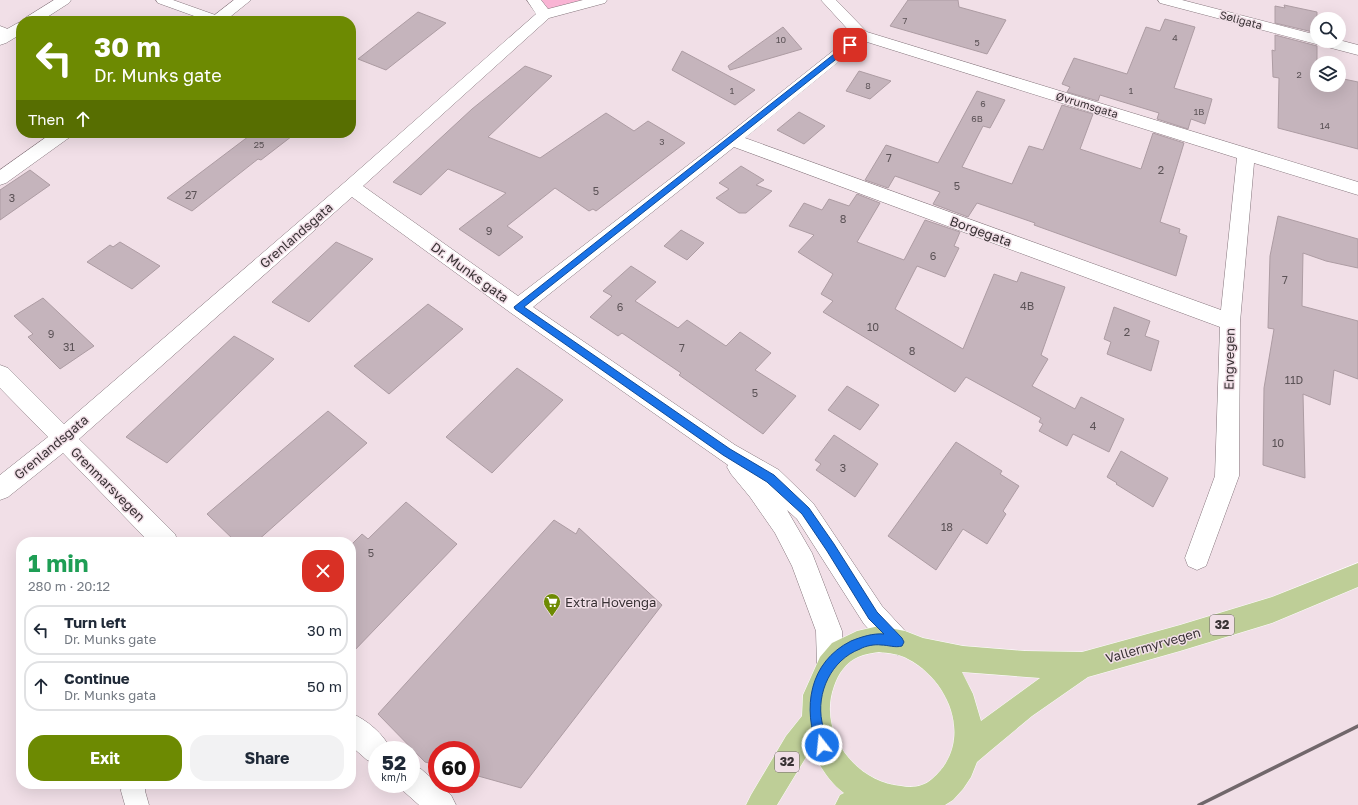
<!DOCTYPE html>
<html lang="en">
<head>
<meta charset="utf-8">
<style>
	body { margin:0; font-family:"Golos Text",sans-serif; background:#f2f2f3; color:#1f2937; height:100vh; display:flex; flex-direction:column; font-size:15px; white-space:nowrap }
	* { box-sizing:border-box; margin:0 }
	p { font-size:13px; color:#747a83 }
	.icon { flex:none; width:22px; height:22px; fill:none; stroke:currentColor; stroke-width:2; stroke-linecap:round; stroke-linejoin:round }
	.map { position:relative; flex:1; overflow:hidden }
	.side { position:absolute; left:16px; top:537px; width:340px; height:252px; display:flex; flex-direction:column; background:#fff; border-radius:16px; box-shadow:0 4px 16px #0002 }
	.side>* { flex:none }
	.hud { position:absolute; left:16px; top:16px; width:340px; height:122px; border-radius:16px; box-shadow:0 4px 16px #0002; background:#6d8a02; color:#fff; overflow:hidden }
	.buttons { position:absolute; left:1310px; top:12px; display:grid; gap:8px }
	.buttons a { display:grid; place-items:center; width:36px; height:36px; border-radius:50%; background:#fff; box-shadow:0 4px 16px #0002; font-size:20px }
	.speed { position:absolute; left:368px; top:741px; display:flex; gap:8px; font-size:20px; font-weight:700; text-align:center }
	.speed>* { display:grid; place-content:center; width:52px; height:52px; border-radius:50%; background:#fff; box-shadow:0 4px 16px #0002; line-height:1 }
	.speed small { font-size:10px; font-weight:400 }
	.speed .limit { border:6px solid #d22; background:#fff; color:#111 }
	.pin { position:absolute; display:grid; place-items:center; width:34px; height:34px; color:#fff; margin:-17px; border-radius:8px; box-shadow:0 2px 6px #0006 }
	.me { position:absolute; width:44px; margin:-22px; rotate:344deg; stroke-linejoin:round; filter:drop-shadow(0 0 3px #0008) }
	.turn { display:flex; align-items:center; gap:14px; height:84px; padding:0 12px; font-size:18px }
	.turn .icon { width:52px; height:52px; stroke-width:2.5 }
	.turn b { display:block; font-size:28px; line-height:34px }
	.then { display:flex; align-items:center; height:38px; padding:0 12px; background:#0003; gap:8px; font-size:15px }
	.round { display:grid; place-items:center; flex:none; width:42px; height:42px; border-radius:16px; background:#f2f2f3 }
	.headline { display:flex; align-items:center; justify-content:space-between; height:68px; padding:0 12px }
	h1 { font-size:24px; font-weight:700; line-height:30px; color:#1e9e55 }
	.action { display:flex; gap:8px; margin-top:auto; padding:8px 12px }
	.action a { flex:1; height:46px; border-radius:16px; background:#6d8a02; color:#fff; font-size:16px; font-weight:700; line-height:46px; text-align:center }
	.action a+a { background:#f2f2f3; color:#1f2937 }
	ul { padding:0; list-style:none }
	li { display:flex; align-items:center; gap:12px; height:50px; margin:0 8px 6px; padding:0 4px; border:2px solid #e0e1e3; border-radius:16px }
	li div { flex:1 }
	li b { display:block; font-size:15px }
	li em { font-style:normal }
	.map>svg:first-child { display:block }
	.green { fill:#f9b4d4 }
	.building { fill:#c5b4bc; stroke:#ad9ca3 }
	.lines { fill:none; stroke-linecap:round; stroke-linejoin:round }
	.lane-casing { stroke:#85757c; stroke-width:1 }
	.street-casing { stroke:#85757c; stroke-width:1 }
	.primary-casing { stroke:#fff; stroke-width:1 }
	.lane { fill:#fff; fill-rule:evenodd }
	.street { fill:#fff; fill-rule:evenodd }
	.primary { fill:#bece97; fill-rule:evenodd }
	.rail { stroke:#71676b; stroke-width:3.5 }
	.route { fill:#1a73e8; stroke:#114b97 }
	.labels { text-anchor:middle; stroke-width:3; stroke-linejoin:round; paint-order:stroke }
	.far-number-label { font-size:9px; fill:#5b5256 }
	.far-street-label { font-size:11px; fill:#383134; stroke:#f1dfe7 }
	.number-label { font-size:11px; fill:#5b5256 }
	.shield { fill:#f1dfe7; stroke:#70656a; stroke-width:1 }
	.shield-label { font-size:12px; font-weight:bold; fill:#383134 }
	.street-label { font-size:13px; fill:#383134; stroke:#f1dfe7 }
	.poi-label { font-size:13px; fill:#383134; stroke:#f1dfe7; text-anchor:start }
</style>
</head>
<body>
<div class="map">
<svg width="1358" height="805" viewBox="0 0 1358 805">
	<rect width="100%" height="100%" fill="#f1dfe7"/>
	<polygon class="green" points="534,0 600,0 544,15"/>
	<g class="building">
		<polygon points="908,0 958,0 959,7 1006,20 987,54 890,26"/>
		<polygon points="1284,5 1317,12 1317,33 1275,23 1275,6 1285,8"/>
		<polygon points="418,12 446,23 386,70 358,59"/>
		<polygon points="1165,19 1195,27 1174,88 1212,99 1205,124 1191,119 1188,129 1157,119 1159,113 1100,95 1098,101 1067,92 1070,87 1062,84 1074,58 1127,74 1146,27 1160,31"/>
		<polygon points="783,27 802,49 730,70 728,66"/>
		<polygon points="1275,35 1317,46 1317,85 1339,85 1339,78 1358,82 1358,149 1278,128 1279,78 1273,77 1272,50 1275,51"/>
		<polygon points="682,51 755,90 735,105 672,70"/>
		<polygon points="525,66 552,76 488,137 540,158 606,113 634,131 648,121 685,143 596,211 593,209 589,211 555,188 507,226 523,237 499,256 459,229 506,193 448,169 421,195 393,182 472,109"/>
		<polygon points="859,71 891,81 870,99 846,91"/>
		<polygon points="977,91 1005,100 990,128 983,126 962,167 1012,184 1029,146 1043,150 1062,105 1093,114 1080,149 1141,169 1153,133 1184,143 1160,222 1180,229 1179,233 1187,236 1176,276 1034,225 1035,223 977,203 968,217 933,204 940,192 895,176 888,188 865,180 886,145 938,163"/>
		<polygon points="799,112 825,126 804,144 777,130"/>
		<polygon points="253,133 296,133 261,160 258,159 192,211 167,198"/>
		<polygon points="741,166 764,180 756,185 772,191 746,213 739,213 716,198 729,189 719,183"/>
		<polygon points="30,170 50,185 0,220 0,190"/>
		<polygon points="857,194 880,203 857,242 904,260 925,220 960,232 954,246 959,248 945,277 917,266 895,309 963,349 994,274 1017,282 1021,272 1065,287 1041,355 1048,359 1032,386 1075,409 1081,397 1124,419 1109,452 1073,434 1067,446 1039,431 1043,424 1039,422 1041,418 966,377 955,392 823,312 833,301 821,294 833,274 798,252 814,235 789,226 804,203 822,210 829,199 849,206"/>
		<polygon points="1278,216 1358,239 1358,268 1326,261 1303,253 1302,306 1358,321 1358,379 1334,370 1330,405 1303,394 1305,478 1263,465 1264,388 1274,329 1268,328 1270,256"/>
		<polygon points="681,230 704,243 687,260 664,246"/>
		<polygon points="120,242 160,266 132,289 87,262 110,245 113,247"/>
		<polygon points="336,242 373,259 309,322 272,302"/>
		<polygon points="631,266 656,282 635,301 678,328 687,320 726,346 740,332 771,353 755,370 796,396 763,434 679,375 681,373 622,333 618,336 590,317 612,296 603,291"/>
		<polygon points="43,298 94,346 60,369 28,337 33,334 14,316"/>
		<polygon points="428,304 463,329 389,394 354,366"/>
		<polygon points="1114,307 1150,321 1145,336 1159,341 1151,371 1107,354 1111,342 1104,339"/>
		<polygon points="234,336 274,359 167,463 126,437"/>
		<polygon points="517,368 563,400 492,473 446,437"/>
		<polygon points="847,386 879,405 860,430 828,410"/>
		<polygon points="328,411 367,443 256,542 236,542 207,514"/>
		<polygon points="834,435 878,464 855,497 816,470 821,464 815,460"/>
		<polygon points="956,442 1002,471 1000,474 1019,486 1003,511 1006,514 987,544 963,529 936,570 888,536"/>
		<polygon points="1121,451 1168,478 1153,507 1116,484 1117,483 1107,477"/>
		<polygon points="406,502 457,544 351,654 351,545 362,534 368,539"/>
		<polygon points="554,520 576,534 579,528 662,605 521,788 471,774 471,750 437,750 437,765 425,762 378,714"/>
	</g>
	<g class="lines">
		<defs>
			<g id="lane">
				<polygon points="156,0 173,0 221,17 223,20 208,21 158,3"/>
				<polygon points="0,26 13,31 15,34 13,37 9,38 0,35"/>
				<polygon points="122,784 146,784 145,791 149,805 125,805 121,791"/>
			</g>
			<g id="street">
				<polygon points="54,0 71,0 69,3 41,21 22,21 25,18"/>
				<polygon points="234,0 251,0 225,21 207,21"/>
				<path d="M527,0H541L548,9L583,0H607L605,3L549,18L363,186L518,296L726,136L853,35L821,0H836L867,32L1358,182V195L1254,163L1240,322L1239,476L1206,566L1197,570L1188,566L1185,558L1215,476L1220,327L734,147L533,307L735,445L779,470L813,503L882,606L907,633L911,642L907,651L898,655L889,651L864,624L797,519L787,510L812,553L842,631L843,664L839,673L830,677L821,673L817,664L816,631L792,566L775,533L750,497L731,474L727,467L728,465L511,313L352,197L79,439L175,534L178,542H149L63,453L8,497L0,500V475L48,437L0,388V365L8,368L64,424L345,182L536,14ZM864,41L1237,158L1221,310L745,138Z"/>
				<polygon points="1158,0 1182,0 1317,35 1317,41 1339,40 1358,45 1358,55 1160,3"/>
				<polygon points="21,22 21,34 6,43 0,45 0,33 16,24"/>
				<polygon points="52,133 73,133 70,137 6,183 0,185 0,170"/>
				<path d="M351,713C367,720 384,734 391,750H377V764L367,760L351,746Z"/>
				<polygon points="411,765 421,769 451,795 456,805 419,805 401,789 399,784 411,784"/>
			</g>
			<path id="primary" d="M1358,563V587L1272,623L1180,651L1088,677L1032,716L990,751L977,762L971,777L963,789L953,800L945,805H835L840,795L844,793C829,782 820,766 811,749L777,805H746L751,795L786,736L802,716L803,695L820,657L832,643L857,631L879,626L905,631L923,638L963,646L1025,651L1082,652L1180,625L1272,597ZM879,652C888,653 900,654 908,659C952,682 974,744 932,779C923,787 912,788 901,786C855,782 817,732 834,686C838,674 846,662 858,657C865,654 872,653 879,652ZM962,672L1040,678L981,721L973,694Z"/>
		</defs>
		<use href="#lane" class="lane-casing"/>
		<use href="#street" class="street-casing"/>
		<use href="#primary" class="primary-casing"/>
		<use href="#lane" class="lane"/>
		<use href="#street" class="street"/>
		<use href="#primary" class="primary"/>
		<polyline class="rail" points="1199,805 1358,726"/>
	</g>
	<path class="route" d="M848,43L854,45L524,307L730,449L774,475L809,508L834,544L877,612L902,638L904,642L902,646C895,648 888,645 881,645C875,644 865,646 860,649C831,660 816,693 822,722C823,731 830,740 827,749L822,750L818,749C802,708 809,662 851,641C861,637 873,633 884,634L869,619L827,551L802,514L767,482L723,455L515,309L514,307Z"/>
	<defs>
		<symbol id="supermarket-pin" viewBox="-11 -11 22 30"><path d="M0 17L-7.5 6A9.5 9.5 0 1 1 7.5 6Z" fill="#6d8a02" stroke="#f1dfe7"/><path d="M-6-5.5h2.5l.6 2H6L4.5 2H-2.5L-4.4-4H-6ZM-1.5 3.2a1.3 1.3 0 1 0 .1 0ZM3 3.2a1.3 1.3 0 1 0 .1 0Z" fill="#fff"/></symbol>
	</defs>
	<g fill-rule="evenodd">
		<use href="#supermarket-pin" x="542" y="592" width="20" height="27"/>
	</g>
	<g class="labels">
		<g class="far-number-label">
			<text x="905" y="24">7</text>
			<text x="1175" y="41">4</text>
			<text x="781" y="43">10</text>
			<text x="977" y="46">5</text>
			<text x="1299" y="78">2</text>
			<text x="868" y="89">8</text>
			<text x="732" y="94">1</text>
			<text x="1131" y="94">1</text>
			<text x="983" y="107">6</text>
			<text x="1199" y="115">1B</text>
			<text x="977" y="122">6B</text>
			<text x="1325" y="129">14</text>
			<text x="662" y="145">3</text>
			<text x="259" y="148">25</text>
		</g>
		<g class="far-street-label">
			<text transform="translate(1241 20) rotate(15)" y="4">Søligata</text>
			<text transform="translate(1087 105) rotate(17)" y="4">Øvrumsgata</text>
		</g>
		<g class="number-label">
			<text x="889" y="162">7</text>
			<text x="1161" y="174">2</text>
			<text x="957" y="190">5</text>
			<text x="596" y="195">5</text>
			<text x="191" y="199">27</text>
			<text x="12" y="202">3</text>
			<text x="843" y="223">8</text>
			<text x="489" y="235">9</text>
			<text x="933" y="260">6</text>
			<text x="1285" y="284">7</text>
			<text x="1027" y="310">4B</text>
			<text x="620" y="311">6</text>
			<text x="873" y="331">10</text>
			<text x="1127" y="336">2</text>
			<text x="51" y="338">9</text>
			<text x="69" y="351">31</text>
			<text x="682" y="352">7</text>
			<text x="912" y="355">8</text>
			<text x="1294" y="384">11D</text>
			<text x="755" y="397">5</text>
			<text x="1093" y="430">4</text>
			<text x="1278" y="447">10</text>
			<text x="843" y="472">3</text>
			<text x="947" y="531">18</text>
			<text x="371" y="557">5</text>
		</g>
		<g class="shield">
			<rect x="1210" y="615" width="24" height="20" rx="3"/>
			<rect x="775" y="752" width="24" height="20" rx="3"/>
		</g>
		<g class="shield-label">
			<text x="1222" y="629">32</text>
			<text x="787" y="766">32</text>
		</g>
		<g class="street-label">
			<text transform="translate(981 231) rotate(20)" y="5">Borgegata</text>
			<text transform="translate(296 235) rotate(-41)" y="5">Grenlandsgata</text>
			<text transform="translate(470 272) rotate(36)" y="5">Dr. Munks gata</text>
			<text transform="translate(1229 359) rotate(-89)" y="5">Engvegen</text>
			<text transform="translate(51 447) rotate(-40)" y="5">Grenlandsgata</text>
			<text transform="translate(108 484) rotate(45)" y="5">Grenmarsvegen</text>
			<text transform="translate(1153 645) rotate(-16)" y="5">Vallermyrvegen</text>
		</g>
		<g class="poi-label">
			<text x="565" y="607">Extra Hovenga</text>
		</g>
	</g>
</svg>
<div class="buttons">
<a><svg class="icon" aria-label="search" viewBox="0 0 24 24"><circle cx="10" cy="10" r="6"/><path d="M15 15l6 6"/></svg></a>
<a><svg class="icon" aria-label="layers" viewBox="0 0 24 24"><path d="M12 4l9 5-9 5-9-5zM3 14l9 5 9-5"/></svg></a>
</div>
<div class="speed"><div>52<small>km/h</small></div><div class="limit">60</div></div>
<div class="pin" style="left:850px;top:45px;background:#d93025"><svg class="icon" aria-label="arrive" viewBox="0 0 24 24"><path d="M6 21V4h12l-3 4 3 4H6"/></svg></div>
<svg class="me" style="left:822px;top:745px" viewBox="-20 -20 40 40"><circle r="17" fill="#1a73e8" stroke="#fff" stroke-width="3"/><path d="M0-11L8 9 0 5-8 9z" fill="#fff"/></svg>
<div class="hud">
<div class="turn"><svg class="icon" aria-label="left" viewBox="0 0 24 24"><path d="M17 20v-9H6M10 6l-5 5 5 5"/></svg><div><b>30 m</b>Dr. Munks gate</div></div>
<div class="then">Then<svg class="icon" aria-label="ahead" viewBox="0 0 24 24"><path d="M12 20V5M6 11l6-6 6 6"/></svg></div>
</div>
<section class="side">
<div class="headline"><div><h1>1 min</h1><p>280 m · 20:12</p></div><a class="round" style="background:#d93025;color:#fff"><svg class="icon" aria-label="close" viewBox="0 0 24 24"><path d="M6 6l12 12M18 6L6 18"/></svg></a></div>
<ul>
<li><svg class="icon" aria-label="left" viewBox="0 0 24 24"><path d="M17 20v-9H6M10 6l-5 5 5 5"/></svg><div><b>Turn left</b><p>Dr. Munks gate</p></div><em>30 m</em></li>
<li><svg class="icon" aria-label="ahead" viewBox="0 0 24 24"><path d="M12 20V5M6 11l6-6 6 6"/></svg><div><b>Continue</b><p>Dr. Munks gata</p></div><em>50 m</em></li>
</ul>
<div class="action"><a>Exit</a><a>Share</a></div>
</section>
</div>
</body>
</html>
